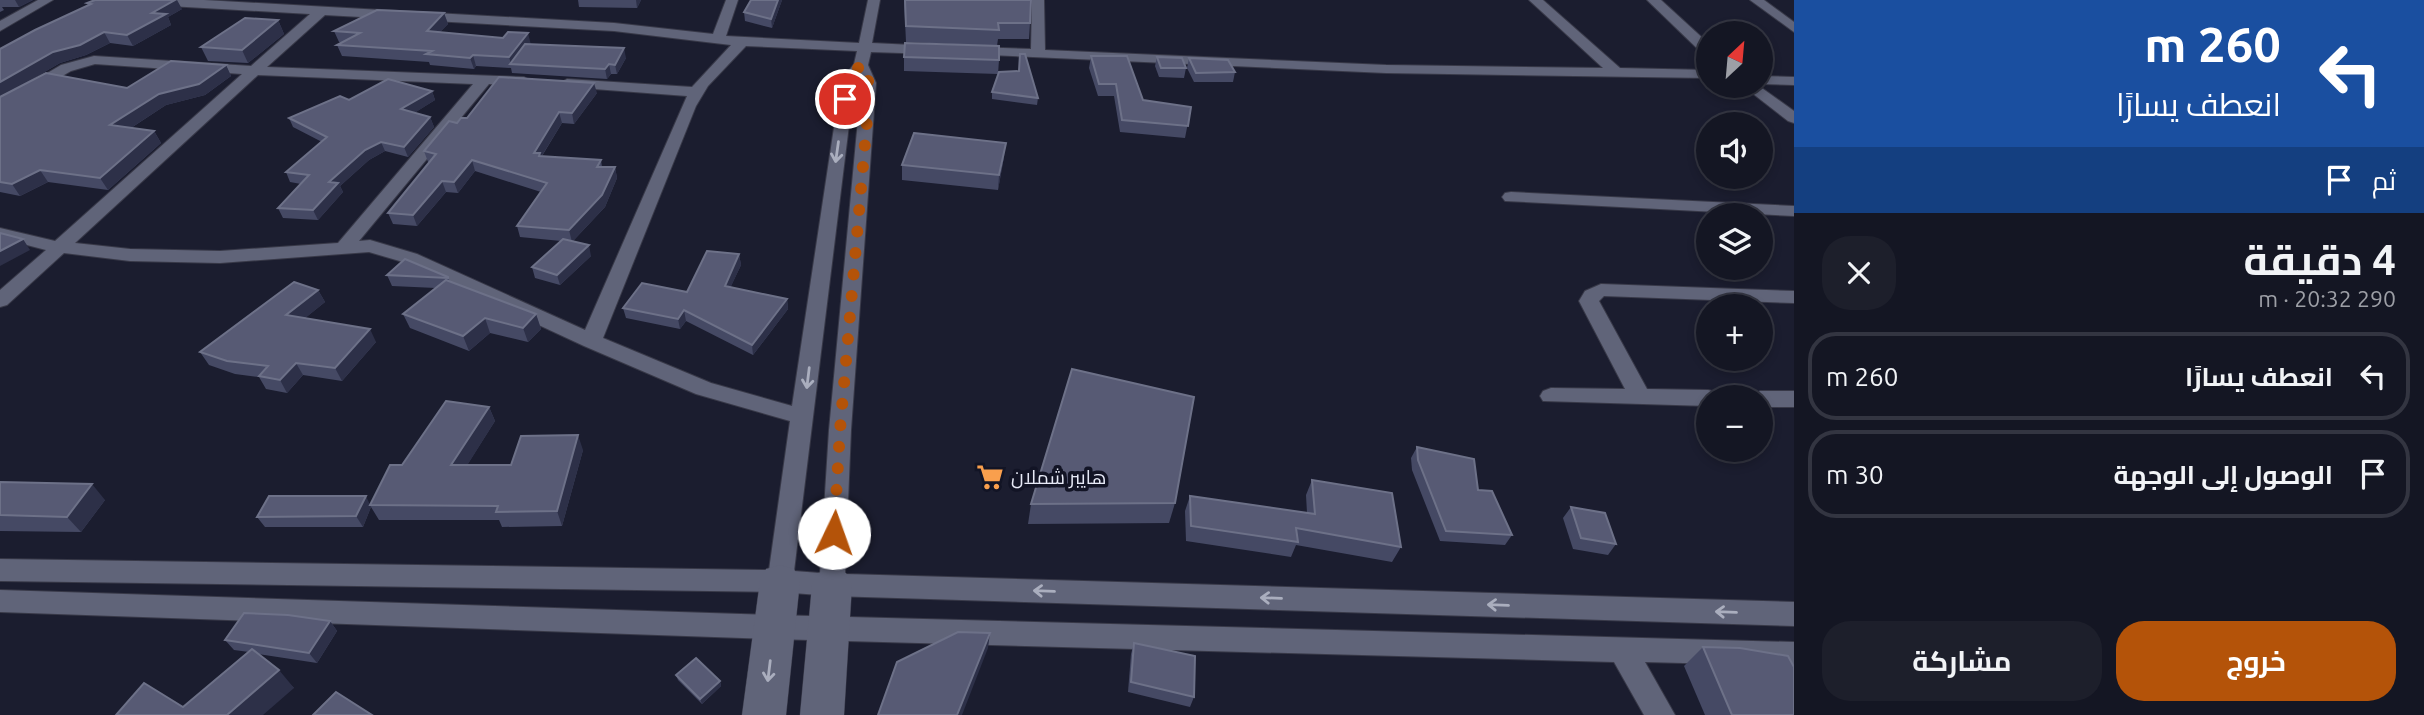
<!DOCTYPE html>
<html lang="ar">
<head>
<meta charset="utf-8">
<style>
	body { margin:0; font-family:Ubuntu,Cairo,sans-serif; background:#1d1f2b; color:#f1f3f6; direction:rtl; height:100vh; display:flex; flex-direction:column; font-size:26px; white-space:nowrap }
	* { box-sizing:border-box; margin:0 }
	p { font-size:23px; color:#9d9fa6 }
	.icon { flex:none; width:38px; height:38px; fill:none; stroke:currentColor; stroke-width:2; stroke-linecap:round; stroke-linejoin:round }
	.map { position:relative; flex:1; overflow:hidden; direction:ltr }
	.panel { display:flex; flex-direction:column; background:#141623; width:630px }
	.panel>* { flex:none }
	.banner { background:#1a4fa0; color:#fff; overflow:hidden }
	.needle { width:46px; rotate:26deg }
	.controls { position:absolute; left:1696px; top:21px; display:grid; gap:14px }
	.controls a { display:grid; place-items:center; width:77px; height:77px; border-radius:50%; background:#141623; box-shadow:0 4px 10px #0003,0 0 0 2px #333541; font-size:35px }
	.pin { position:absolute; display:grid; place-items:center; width:60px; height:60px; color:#fff; margin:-30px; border:4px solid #fff; border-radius:50%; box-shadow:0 2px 7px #0007 }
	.me { position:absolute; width:77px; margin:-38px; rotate:3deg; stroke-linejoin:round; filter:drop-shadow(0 0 5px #0008) }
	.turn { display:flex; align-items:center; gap:24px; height:147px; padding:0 28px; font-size:32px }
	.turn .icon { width:91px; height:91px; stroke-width:2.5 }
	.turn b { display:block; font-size:49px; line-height:60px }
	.then { display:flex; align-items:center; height:66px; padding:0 28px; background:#0003; gap:14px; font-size:26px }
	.round { display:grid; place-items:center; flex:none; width:74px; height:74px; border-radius:28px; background:#1d1f2b }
	.summary { display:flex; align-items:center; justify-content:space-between; height:119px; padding:0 28px }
	h1 { font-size:42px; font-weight:700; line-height:52px }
	.button { display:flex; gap:14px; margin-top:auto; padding:14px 28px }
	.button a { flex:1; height:80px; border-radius:28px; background:#b45309; color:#fff; font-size:28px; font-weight:700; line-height:80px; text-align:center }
	.button a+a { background:#1d1f2b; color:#f1f3f6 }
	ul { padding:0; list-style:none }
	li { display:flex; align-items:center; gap:21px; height:88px; margin:0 14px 10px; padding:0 14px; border:4px solid #333541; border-radius:28px }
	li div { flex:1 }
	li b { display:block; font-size:26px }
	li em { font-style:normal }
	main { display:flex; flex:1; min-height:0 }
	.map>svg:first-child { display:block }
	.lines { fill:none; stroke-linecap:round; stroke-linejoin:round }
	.street-casing { stroke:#383948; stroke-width:2 }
	.secondary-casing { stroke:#383948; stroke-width:1 }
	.street { fill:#606479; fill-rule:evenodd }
	.secondary { fill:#606479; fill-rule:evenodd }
	.wall { fill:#454964 }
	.shaded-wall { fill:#2d3048 }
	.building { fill:#575a74; stroke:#6d7188; stroke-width:2 }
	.oneway { stroke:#aaaebe }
	.route { stroke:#b45309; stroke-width:12; stroke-dasharray:0 21.6 }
	.labels { text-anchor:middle; stroke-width:7; stroke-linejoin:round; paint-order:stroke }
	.poi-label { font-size:19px; fill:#e7eaf7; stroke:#121425; text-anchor:start }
</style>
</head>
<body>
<main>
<section class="panel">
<div class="banner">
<div class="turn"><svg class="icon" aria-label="left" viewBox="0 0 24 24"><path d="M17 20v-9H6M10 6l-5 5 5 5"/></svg><div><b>260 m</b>انعطف يسارًا</div></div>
<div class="then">ثم<svg class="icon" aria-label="arrive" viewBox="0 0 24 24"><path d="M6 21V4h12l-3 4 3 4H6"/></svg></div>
</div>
<div class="summary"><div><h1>4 دقيقة</h1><p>290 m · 20:32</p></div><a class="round"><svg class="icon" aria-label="close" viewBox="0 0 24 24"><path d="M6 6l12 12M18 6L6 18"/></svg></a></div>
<ul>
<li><svg class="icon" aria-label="left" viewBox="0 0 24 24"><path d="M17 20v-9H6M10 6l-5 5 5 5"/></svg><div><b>انعطف يسارًا</b></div><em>260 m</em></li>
<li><svg class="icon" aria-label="arrive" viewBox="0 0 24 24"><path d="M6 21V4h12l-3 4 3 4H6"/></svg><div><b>الوصول إلى الوجهة</b></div><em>30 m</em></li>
</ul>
<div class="button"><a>خروج</a><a>مشاركة</a></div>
</section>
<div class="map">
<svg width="1794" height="715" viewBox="0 0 1794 715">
	<rect width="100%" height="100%" fill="#1b1d2f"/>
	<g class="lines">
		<defs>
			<g id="street">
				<polygon points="38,0 53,0 0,31 0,21"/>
				<path d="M128,0H204L614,23L713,34L726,0H738L726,36L859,43L868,0H880L872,43L933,46L940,50L933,54L871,52L868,65L876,83L851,430L845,574L1794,602V626L832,596L780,592L0,581V559L769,570L790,421L696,394L584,346L403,262L369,252L220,263L130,261L64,253L7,305L0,307V290L46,250L0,238V228L55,241L242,74L95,64L71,71L0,112V101L61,65L94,56L251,66L310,14L134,4ZM325,15L614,31L731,45L692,87L567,79L560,83L567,87L687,96L585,330L417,254L370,240L359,241L489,84L524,85L531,81L524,77L267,67ZM746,46L857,51L854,64L841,81L792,406L711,383L603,338L696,106L708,86ZM258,75L473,84L338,243L220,251L130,249L75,243ZM859,77L862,83L860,98L829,430L820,573L794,571L850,117L855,82Z"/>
				<polygon points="1032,0 1044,0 1045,50 1386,65 1603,68 1529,0 1543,0 1620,68 1708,70 1708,78 1386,73 967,54 965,51 972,47 1031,49"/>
				<polygon points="1647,0 1661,0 1708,43 1708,55 1703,54"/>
				<polygon points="1750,0 1764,0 1794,22 1794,32"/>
				<polygon points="1760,76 1794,77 1794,85 1760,84"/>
				<polygon points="1743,86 1759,86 1794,111 1794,123 1788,121"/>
				<polygon points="1511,192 1794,206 1794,216 1505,201 1502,197 1505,193"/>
				<polygon points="1601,284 1794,291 1794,303 1604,296 1599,301 1647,389 1708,390 1716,392 1719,397 1708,397 1708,406 1543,401 1540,396 1543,391 1551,388 1625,389 1579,301 1585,291"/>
				<polygon points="1760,391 1794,391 1794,407 1760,407 1760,397 1750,397"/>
				<polygon points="0,590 774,615 1794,642 1794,666 1645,662 1675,715 1644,715 1614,662 774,639 0,612"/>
			</g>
			<g id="secondary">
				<polygon points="780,565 794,569 800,581 786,715 742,715 760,581 766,569"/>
				<polygon points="832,568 846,573 852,585 844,715 800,715 812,585 818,573"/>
			</g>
		</defs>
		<use href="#street" class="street-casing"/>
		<use href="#secondary" class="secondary-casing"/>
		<use href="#street" class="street"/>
		<use href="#secondary" class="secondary"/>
	</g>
	<g class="wall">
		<polygon points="0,0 33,0 19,7 2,7 4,10 0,12"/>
		<polygon points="578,0 641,0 637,8 579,7"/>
		<polygon points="751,0 782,0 772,28 745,21 744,12"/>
		<polygon points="904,0 1030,23 1029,39 998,39 997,46 906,42"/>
		<polygon points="87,3 182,9 168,17 171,25 133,46 110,43 86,55 60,63 10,92 127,88 226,65 231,76 205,95 166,105 131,128 154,131 161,143 108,190 48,182 20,196 0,192 0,49 88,5"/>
		<polygon points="444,13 448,24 440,32 626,58 617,74 611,74 607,79 512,73 511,68 476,66 474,69 430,65 429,62 342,56 337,45 342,43 339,42 334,31"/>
		<polygon points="278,20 284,34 248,63 208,61 201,47"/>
		<polygon points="1091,56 1143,100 1191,107 1185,138 1120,132 1114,96 1098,96 1089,68"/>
		<polygon points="904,57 999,60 998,74 904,71"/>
		<polygon points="1157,57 1186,68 1184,78 1159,77 1155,66"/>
		<polygon points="1189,58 1235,72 1233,82 1194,82 1187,68"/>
		<polygon points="432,91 435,100 414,113 430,117 434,127 408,157 385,151 369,160 340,186 343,192 318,220 283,218 278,208 301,184 290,182 286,172 322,142 293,127 289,118 349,100"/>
		<polygon points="992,92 1038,98 1037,105 992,99"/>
		<polygon points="597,93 574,124 562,123 542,156 601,160 602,167 615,167 617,178 605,207 573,241 591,256 560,285 535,278 532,267 561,241 520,237 517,226 541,192 475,171 458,193 446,192 417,226 393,224 388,213 430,163 428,162 424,151 457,123"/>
		<polygon points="1004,157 998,190 902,180 902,165"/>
		<polygon points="739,254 741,265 730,288 787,299 788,309 753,355 686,321 680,329 626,318 623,308 687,292"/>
		<polygon points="387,275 448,277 450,282 536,314 541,329 528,342 490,333 469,351 410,328 403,314 436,288 392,286"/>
		<polygon points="318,290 325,302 305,318 376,342 342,381 303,375 287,393 266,389 259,377 235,374 209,365 200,352"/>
		<polygon points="489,407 495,421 467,465 511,465 583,450 562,526 502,527 499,520 379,520 371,507 363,527 265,527 257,517 371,504 402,465"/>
		<polygon points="1417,447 1478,490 1512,535 1505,545 1440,541 1412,470 1411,458"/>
		<polygon points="1312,480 1401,547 1392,562 1296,545 1291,557 1186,541 1185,511 1190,496 1307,513 1306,495"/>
		<polygon points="0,482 105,500 81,532 0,531"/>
		<polygon points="1175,503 1169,523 1028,524 1031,504"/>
		<polygon points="1571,507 1616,544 1608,555 1573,549 1563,518"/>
		<polygon points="330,621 337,631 317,663 258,654 294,688 183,707 249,652 234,650 225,640"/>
		<polygon points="1134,643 1194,697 1190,707 1128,692 1131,654"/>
		<polygon points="1703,647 1794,715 1705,715 1684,666"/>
		<polygon points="676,675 720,681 721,686 702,704 678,680"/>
	</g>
	<g class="shaded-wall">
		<polygon points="15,0 33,0 19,7"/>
		<polygon points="175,0 177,0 182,9 168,17 171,25 133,46 127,35 152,13"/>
		<polygon points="636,0 641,0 637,8"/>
		<polygon points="778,0 782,0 772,28 771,19"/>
		<polygon points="444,13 448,24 431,42 427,31"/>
		<polygon points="278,20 284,34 248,63 242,50"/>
		<polygon points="104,32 110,43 86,55 60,63 0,98 0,82 53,52"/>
		<polygon points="528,33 531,45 511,64 509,57"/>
		<polygon points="624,48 626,58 617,74 615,65"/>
		<polygon points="473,55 476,66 474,69 470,58"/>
		<polygon points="609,64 611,74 607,79 605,69"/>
		<polygon points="226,65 231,76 205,95 166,105 117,137 110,125 159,94"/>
		<polygon points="594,83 597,93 574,124 572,113"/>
		<polygon points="432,91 435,100 405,119 401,109"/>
		<polygon points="559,112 562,123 541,157 534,153"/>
		<polygon points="430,117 434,127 408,157 404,147"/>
		<polygon points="154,131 161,143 108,190 100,178"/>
		<polygon points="381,142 385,151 369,160 340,186 343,192 318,220 313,210 329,182 365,150"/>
		<polygon points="1006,143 1004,157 998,190 999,175"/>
		<polygon points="472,160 475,171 458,193 454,182"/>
		<polygon points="615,167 617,178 605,207 572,242 569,230"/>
		<polygon points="40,170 48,182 20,196 12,184"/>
		<polygon points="442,181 446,192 417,226 413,215"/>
		<polygon points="23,239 30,250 0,266 0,251"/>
		<polygon points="589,245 591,256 560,285 557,275"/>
		<polygon points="739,254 741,265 726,297 725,286"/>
		<polygon points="318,290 325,302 293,328 286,315"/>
		<polygon points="787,299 788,309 753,355 752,345"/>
		<polygon points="684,310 686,321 680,329 678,319"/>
		<polygon points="536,314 541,329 528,342 523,328"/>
		<polygon points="485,318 490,333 469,351 463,336"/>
		<polygon points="370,329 376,342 342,381 335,368"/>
		<polygon points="296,363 303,375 287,393 280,380"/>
		<polygon points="489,407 495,421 458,480 451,465"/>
		<polygon points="578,435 583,450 562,526 557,511"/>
		<polygon points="92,484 105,500 81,532 67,517"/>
		<polygon points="366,496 371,507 363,527 356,516"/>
		<polygon points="330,621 337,631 317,663 309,653"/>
		<polygon points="990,633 988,648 962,715 957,715"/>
		<polygon points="279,670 294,688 263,715 227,715"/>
		<polygon points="720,681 721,686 702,704 700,699"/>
	</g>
	<g class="building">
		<polygon points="95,0 175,0 152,13 166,14 127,35 104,32 80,45 53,52 0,82 0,49 35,30 91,4 87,3"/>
		<polygon points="751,0 778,0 771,19 744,12"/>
		<polygon points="905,0 1031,0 1030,23 998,23 999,30 906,26"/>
		<polygon points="377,10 444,13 427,31 503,38 508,32 528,33 509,57 473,55 470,58 426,54 432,51 337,45 360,33 334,31"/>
		<polygon points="245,18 278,20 242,50 201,47"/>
		<polygon points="905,43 999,46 999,60 904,57"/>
		<polygon points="525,44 624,48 615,65 609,64 605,69 510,64"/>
		<polygon points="1020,54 1025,54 1038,98 992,92 999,72 1019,71"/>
		<polygon points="1091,56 1127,56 1143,100 1191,107 1188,126 1122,120 1116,84 1099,84"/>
		<polygon points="1157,57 1182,58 1186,68 1161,68"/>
		<polygon points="1189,58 1228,60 1235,72 1196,73"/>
		<polygon points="171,61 226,65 199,84 159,94 110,125 154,131 100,178 40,170 12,184 0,182 0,97 46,73 127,88"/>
		<polygon points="499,77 594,83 572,113 559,112 534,153 540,153 539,156 601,160 597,167 615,167 602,195 569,230 517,226 547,183 472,160 454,182 442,181 413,215 388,213 436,154 424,151 449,121 457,123 461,118 467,118"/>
		<polygon points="388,79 432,91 401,109 430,117 404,147 381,142 365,150 329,182 338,183 313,210 278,208 309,175 286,172 327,137 289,118 340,96 349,100"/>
		<polygon points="914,133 1006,143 999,175 902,165"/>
		<polygon points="0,233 23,239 0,251"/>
		<polygon points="563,239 589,245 557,275 532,267"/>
		<polygon points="707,251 739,254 725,286 787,299 752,345 684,310 678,319 623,308 642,283 687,292"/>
		<polygon points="405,259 448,277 448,278 387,275"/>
		<polygon points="446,280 536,314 523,328 485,318 463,336 403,314"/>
		<polygon points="294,282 318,290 286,315 370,329 335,368 296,363 280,380 259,376 268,366 227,361 200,352"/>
		<polygon points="1072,369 1194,397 1175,503 1031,504"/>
		<polygon points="446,401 489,407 451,465 511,465 521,436 578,435 557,511 496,512 498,506 370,505 390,465 402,465"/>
		<polygon points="1417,447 1474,459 1478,490 1492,491 1512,535 1446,531 1418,460"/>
		<polygon points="1312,480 1392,493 1401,547 1296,528 1298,542 1191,526 1190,496 1315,514"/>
		<polygon points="0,482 92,484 67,517 0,515"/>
		<polygon points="269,496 366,496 356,516 257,517"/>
		<polygon points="1571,507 1605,513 1616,544 1581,538"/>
		<polygon points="244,613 288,615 330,621 309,653 225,640"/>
		<polygon points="958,632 990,633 957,715 878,715 897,662"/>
		<polygon points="1134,643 1195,656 1194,697 1131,682"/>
		<polygon points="1703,647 1740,648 1788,656 1794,667 1794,715 1732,715"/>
		<polygon points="252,649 279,670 227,715 116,715 144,683 183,707"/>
		<polygon points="696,658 720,681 700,699 676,675"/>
		<polygon points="336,692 372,715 313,715"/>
	</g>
	<defs><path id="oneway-shaft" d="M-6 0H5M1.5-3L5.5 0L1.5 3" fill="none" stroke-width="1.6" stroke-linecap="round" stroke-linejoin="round" transform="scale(1.75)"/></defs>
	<g class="oneway">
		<use href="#oneway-shaft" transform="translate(837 152) rotate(98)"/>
		<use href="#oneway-shaft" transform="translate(808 378) rotate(97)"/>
		<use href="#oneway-shaft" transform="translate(1044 591) rotate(-178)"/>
		<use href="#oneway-shaft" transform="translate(1271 598) rotate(-178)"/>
		<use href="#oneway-shaft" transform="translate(1498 605) rotate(-178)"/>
		<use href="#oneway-shaft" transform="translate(1726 612) rotate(-178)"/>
		<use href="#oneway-shaft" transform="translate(769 671) rotate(97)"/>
	</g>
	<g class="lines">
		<polyline class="route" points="834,533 840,430 869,97 869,83 861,65 850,76 845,99"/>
	</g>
	<defs>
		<symbol id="supermarket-bare" viewBox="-9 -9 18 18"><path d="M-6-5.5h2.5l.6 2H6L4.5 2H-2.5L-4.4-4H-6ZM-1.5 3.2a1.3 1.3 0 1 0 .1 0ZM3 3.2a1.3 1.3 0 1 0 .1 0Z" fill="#f99f4d" stroke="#121425" stroke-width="2.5" paint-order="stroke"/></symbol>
	</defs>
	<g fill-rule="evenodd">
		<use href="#supermarket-bare" x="971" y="458" width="38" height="38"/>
	</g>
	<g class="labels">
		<g class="poi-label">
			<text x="1011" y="484">هايبر شملان</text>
		</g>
	</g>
</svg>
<div class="controls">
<a><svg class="needle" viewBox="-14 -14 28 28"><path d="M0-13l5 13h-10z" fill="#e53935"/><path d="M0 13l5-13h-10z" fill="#9d9fa6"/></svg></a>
<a><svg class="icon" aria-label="sound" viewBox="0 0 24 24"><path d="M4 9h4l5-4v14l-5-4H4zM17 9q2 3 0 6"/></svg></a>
<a><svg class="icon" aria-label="layers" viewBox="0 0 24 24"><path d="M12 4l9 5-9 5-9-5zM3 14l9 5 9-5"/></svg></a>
<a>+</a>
<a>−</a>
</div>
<div class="pin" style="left:845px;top:99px;background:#d93025"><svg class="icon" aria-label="arrive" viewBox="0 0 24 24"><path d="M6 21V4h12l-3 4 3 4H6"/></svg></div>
<svg class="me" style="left:834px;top:533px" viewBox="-20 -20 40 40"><circle r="19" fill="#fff"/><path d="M0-13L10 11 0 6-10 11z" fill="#b45309"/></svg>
</div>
</main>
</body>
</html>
